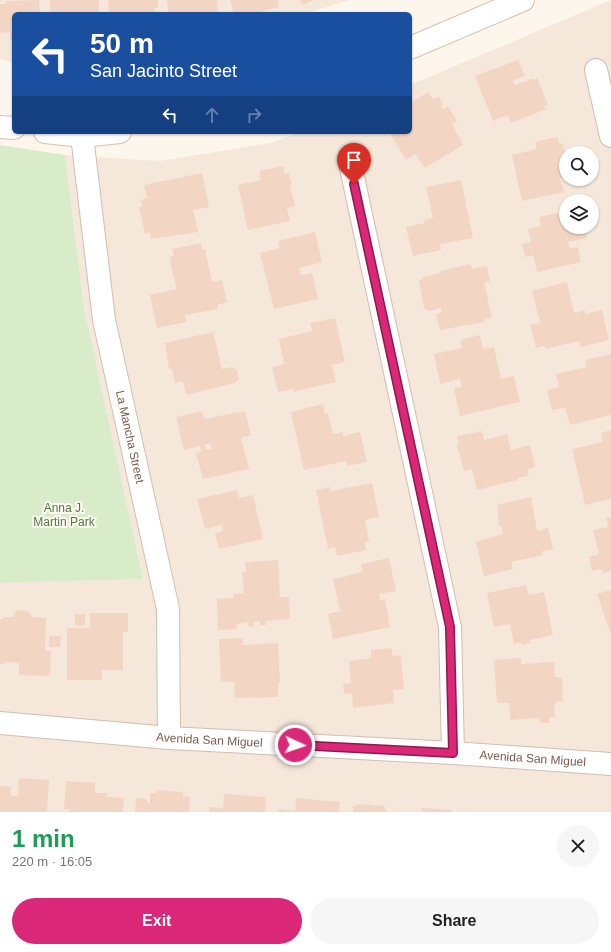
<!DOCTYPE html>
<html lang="en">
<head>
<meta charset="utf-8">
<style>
	body { margin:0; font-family:Arial,sans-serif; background:#f6f6f6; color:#222; height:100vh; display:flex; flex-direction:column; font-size:15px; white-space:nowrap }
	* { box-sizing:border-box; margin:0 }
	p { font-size:13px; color:#767676 }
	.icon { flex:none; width:22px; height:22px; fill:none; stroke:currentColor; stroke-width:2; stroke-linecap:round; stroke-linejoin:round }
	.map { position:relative; height:812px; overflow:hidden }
	.details { display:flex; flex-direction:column; background:#fff; flex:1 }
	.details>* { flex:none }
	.banner { position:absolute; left:12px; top:12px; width:400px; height:122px; border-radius:6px; box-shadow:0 1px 3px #0004; background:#1a4fa0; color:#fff; overflow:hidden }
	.buttons { position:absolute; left:559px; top:146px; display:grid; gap:8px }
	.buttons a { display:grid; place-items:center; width:40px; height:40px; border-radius:50%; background:#fff; box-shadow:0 1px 3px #0004; font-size:20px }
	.pin { position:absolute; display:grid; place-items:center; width:34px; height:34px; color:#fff; margin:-41px -17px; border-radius:50% 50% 50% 0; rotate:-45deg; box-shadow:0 0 4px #0007 }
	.pin .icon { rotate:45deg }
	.me { position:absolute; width:44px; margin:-22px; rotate:93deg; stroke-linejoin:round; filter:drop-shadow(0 0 3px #0008) }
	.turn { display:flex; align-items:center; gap:14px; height:84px; padding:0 12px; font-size:18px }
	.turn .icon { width:52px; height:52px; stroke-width:2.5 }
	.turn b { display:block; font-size:28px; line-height:34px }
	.lanes { display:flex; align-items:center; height:38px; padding:0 12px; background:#0003; justify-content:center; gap:20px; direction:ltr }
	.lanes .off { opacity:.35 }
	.round { display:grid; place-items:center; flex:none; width:42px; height:42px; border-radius:21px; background:#f6f6f6 }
	.overview { display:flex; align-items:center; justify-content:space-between; height:68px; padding:0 12px }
	h1 { font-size:24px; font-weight:600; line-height:30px; color:#1e9e55 }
	.action { display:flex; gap:8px; margin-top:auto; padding:8px 12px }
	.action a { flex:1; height:46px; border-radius:24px; background:#db2777; color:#fff; font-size:16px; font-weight:600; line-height:46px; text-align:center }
	.action a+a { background:#f6f6f6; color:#222 }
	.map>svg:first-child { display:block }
	.residential { fill:#f5e8da; fill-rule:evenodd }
	.green { fill:#d8ecc9 }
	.building { fill:#f3d5c3; fill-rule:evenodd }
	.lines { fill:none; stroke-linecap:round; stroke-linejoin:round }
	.street-casing { stroke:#d1beb0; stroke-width:24 }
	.secondary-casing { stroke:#d6c0b0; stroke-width:24 }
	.street { stroke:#fff; stroke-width:22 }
	.secondary { stroke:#fff; stroke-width:22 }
	.route-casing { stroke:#8e194d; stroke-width:10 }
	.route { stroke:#db2777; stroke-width:7 }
	.labels { text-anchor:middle; stroke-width:4; stroke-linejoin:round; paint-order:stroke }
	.street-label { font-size:12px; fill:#7a5c4d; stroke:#fffaf3 }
	.park-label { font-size:12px; fill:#537a41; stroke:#fffaf3 }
</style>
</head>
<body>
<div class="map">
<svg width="611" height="812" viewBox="0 0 611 812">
	<rect width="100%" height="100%" fill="#fdf6ec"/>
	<g class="residential">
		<polygon points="0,0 350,0 303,14 14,14 14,63 0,59"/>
		<path d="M611,0V812H0V583L143,579L84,308L65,155L159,161L272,143L298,132H410V85ZM566,153H592V179H566ZM566,201H592V227H566Z"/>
	</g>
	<polygon class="green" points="0,145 65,155 84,308 143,579 0,583"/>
	<g class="building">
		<polygon points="39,0 40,14 14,14 14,40 10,40 10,32 0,33 0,4 6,4 6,1"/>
		<rect x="50" y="0" width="49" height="14"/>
		<polygon points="108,0 158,0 158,8 154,8 155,14 109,14"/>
		<polygon points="167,0 217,0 218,14 169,14"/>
		<polygon points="230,0 278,0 279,7 252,14 234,14"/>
		<polygon points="300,0 314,0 302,5"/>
		<polygon points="518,60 525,76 513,80 515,85 533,78 534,80 537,78 548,105 544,106 546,109 511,123 507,115 493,121 475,76"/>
		<polygon points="428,92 433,99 439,97 443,104 441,106 443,109 448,106 457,121 452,124 463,145 425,168 416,154 406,160 389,132 410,132 410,103"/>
		<polygon points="557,137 559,144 563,143 566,158 566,177 560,178 564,192 522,201 512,155 537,149 535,142"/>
		<polygon points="283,166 285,174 289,173 292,186 290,187 295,206 287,208 290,221 248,230 238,185 261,180 259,171"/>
		<polygon points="202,173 209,207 193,210 198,232 151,239 150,232 145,234 139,207 142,207 141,200 147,198 144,185"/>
		<polygon points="461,180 473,238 440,244 441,250 413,256 406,227 425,223 424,220 433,218 426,187"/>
		<polygon points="566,211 566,227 584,227 587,238 568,242 570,248 578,247 581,262 537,272 533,255 525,257 522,244 531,242 528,229 541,226 539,217"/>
		<polygon points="315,232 322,262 299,268 301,275 312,273 318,299 274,309 260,253 280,248 278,241"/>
		<polygon points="201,243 202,249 205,249 212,282 222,280 227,302 217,305 218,309 185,315 186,322 157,328 150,295 177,289 171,267 170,257 174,256 172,249"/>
		<polygon points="470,264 472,269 487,266 490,281 484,283 492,317 484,319 485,322 440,330 436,314 442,312 441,308 429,311 424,308 419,281 422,279 422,277 441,273 441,271"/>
		<polygon points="567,282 574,313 585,310 585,314 602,310 609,340 581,347 579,341 546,349 545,346 536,348 530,325 540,323 532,291"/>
		<polygon points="335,318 345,362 332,365 336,382 293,392 293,389 278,392 272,367 284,364 279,339 312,331 310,323"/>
		<polygon points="213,332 222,369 232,367 237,370 239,379 235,383 186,395 183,381 175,383 172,369 169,369 165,343"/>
		<polygon points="480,335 483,349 494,347 501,379 514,376 520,402 460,416 454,388 462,387 460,379 440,384 434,354 462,348 460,340"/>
		<polygon points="611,354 611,415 570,425 565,408 552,410 547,390 559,387 556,374 587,367 585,360"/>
		<polygon points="323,404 325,414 328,413 333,434 343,432 343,436 360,432 367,462 347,466 346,461 304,470 291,412"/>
		<path d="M202,411L204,419L245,411L251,435L241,438L249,469L203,479L196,453L201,452L200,446L184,450L176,417ZM210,443L212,449L206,450L205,445Z"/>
		<polygon points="611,430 611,499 585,505 572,449 603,442 601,433"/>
		<polygon points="482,431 484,440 507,434 511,450 530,445 535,467 527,469 529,476 517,478 517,480 477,490 472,469 464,471 457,445 459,444 457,436"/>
		<polygon points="372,483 379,517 365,520 369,541 365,542 366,550 337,556 335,547 328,549 316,490 330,487 331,491"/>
		<polygon points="237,490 239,498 253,495 263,539 219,549 215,533 223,531 222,525 205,529 197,499"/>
		<polygon points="531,497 537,531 548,528 553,549 542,551 543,555 511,562 513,569 484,576 476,542 503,534 501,525 499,526 497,505"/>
		<polygon points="611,517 611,571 603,573 602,569 592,571 589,557 599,554 593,530 608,527 606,518"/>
		<polygon points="389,558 396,591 379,594 380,600 385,599 390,627 333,639 328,614 340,611 333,579 363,572 361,564"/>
		<polygon points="278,560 280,597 289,597 290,619 266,621 266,625 260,625 260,621 253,622 254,626 248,627 248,622 237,624 237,629 218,630 217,599 234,598 233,594 244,593 242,572 246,572 245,562"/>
		<polygon points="526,585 529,595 544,592 553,635 530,640 531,643 522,645 521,642 514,644 510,624 494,627 487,593"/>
		<polygon points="611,590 611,635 597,594"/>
		<polygon points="18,610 28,611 32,617 46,618 45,651 51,651 50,676 19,675 19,663 4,662 5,664 0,664 0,619 3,619 3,617 14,617 14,614"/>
		<polygon points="90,613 128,613 128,632 123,632 123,670 102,670 102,680 67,680 67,628 90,628"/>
		<rect x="75" y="614" width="10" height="11"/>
		<polygon points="49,636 61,636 60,647 49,647"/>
		<polygon points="243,638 243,645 278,643 280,683 278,683 278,697 235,698 234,682 221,682 219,639"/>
		<polygon points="392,648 392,656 401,655 404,689 393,690 394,703 353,708 352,693 344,694 343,684 351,683 349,661 371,658 371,650"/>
		<polygon points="521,658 521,664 554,662 555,677 562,677 563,701 556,702 556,704 554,704 555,717 549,717 549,723 540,723 540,718 510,720 509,703 497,703 494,660"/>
		<polygon points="19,778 49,780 47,812 0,812 0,786 11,787 11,796 18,796"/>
		<polygon points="66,781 95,783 95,793 107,793 107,797 124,798 123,812 69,812 69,809 64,809"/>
		<polygon points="157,790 183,792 183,796 190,797 189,812 135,812 136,798 147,799 147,803 150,803 150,793 156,793"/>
		<polygon points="224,794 266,797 265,812 209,812 209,807 223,808"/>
		<polygon points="296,798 340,802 339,812 278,812 278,809 295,811"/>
		<polygon points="358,804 384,806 387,812 353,812 353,807"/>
		<polygon points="422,808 452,810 452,812 422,812"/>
	</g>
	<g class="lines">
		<defs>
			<g id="street">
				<polyline points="596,70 611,136"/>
				<path id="s1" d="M82,136L104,320L168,609L169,738"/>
				<polyline points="351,168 450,627 453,753"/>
				<path id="s2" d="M0,723L169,738L453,753L611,764"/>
			</g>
			<g id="secondary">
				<polyline points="410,48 523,0"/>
				<polyline points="0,127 14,128"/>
				<polyline points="45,132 82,136 120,132"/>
			</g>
		</defs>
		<use href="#street" class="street-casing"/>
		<use href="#secondary" class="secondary-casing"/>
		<use href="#street" class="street"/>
		<use href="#secondary" class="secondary"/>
	</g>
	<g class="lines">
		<defs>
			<polyline id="route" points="295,745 453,753 450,627 354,184"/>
		</defs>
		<use href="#route" class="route-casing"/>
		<use href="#route" class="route"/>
	</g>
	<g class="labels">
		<g class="street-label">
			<text dy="4" stroke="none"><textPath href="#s1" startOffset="305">La Mancha Street</textPath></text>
			<text dy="4" stroke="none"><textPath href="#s2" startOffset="210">Avenida San Miguel</textPath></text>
			<text dy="4" stroke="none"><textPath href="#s2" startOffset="534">Avenida San Miguel</textPath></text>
		</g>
		<g class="park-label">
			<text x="64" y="512">Anna J.<tspan x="64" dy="14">Martin Park</tspan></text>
		</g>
	</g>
</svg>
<div class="buttons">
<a><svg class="icon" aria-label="search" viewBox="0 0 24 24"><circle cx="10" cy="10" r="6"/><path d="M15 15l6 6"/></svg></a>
<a><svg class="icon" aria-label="layers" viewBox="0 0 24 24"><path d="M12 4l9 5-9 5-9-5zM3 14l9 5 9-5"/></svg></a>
</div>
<div class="pin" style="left:354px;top:184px;background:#d93025"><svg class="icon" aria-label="arrive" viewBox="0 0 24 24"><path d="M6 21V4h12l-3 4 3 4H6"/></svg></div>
<svg class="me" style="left:295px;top:745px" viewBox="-20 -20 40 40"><circle r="17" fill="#db2777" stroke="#fff" stroke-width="3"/><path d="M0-11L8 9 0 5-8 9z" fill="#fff"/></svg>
<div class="banner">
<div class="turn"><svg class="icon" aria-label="left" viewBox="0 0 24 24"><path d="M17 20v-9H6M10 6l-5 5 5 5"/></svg><div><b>50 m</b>San Jacinto Street</div></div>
<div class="lanes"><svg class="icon" aria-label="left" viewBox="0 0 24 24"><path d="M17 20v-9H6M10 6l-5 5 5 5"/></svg><svg class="icon off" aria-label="ahead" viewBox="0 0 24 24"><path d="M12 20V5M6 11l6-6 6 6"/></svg><svg class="icon off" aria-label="right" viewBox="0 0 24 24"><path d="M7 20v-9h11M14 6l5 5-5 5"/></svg></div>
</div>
</div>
<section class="details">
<div class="overview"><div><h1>1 min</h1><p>220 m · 16:05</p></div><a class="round"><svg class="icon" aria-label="close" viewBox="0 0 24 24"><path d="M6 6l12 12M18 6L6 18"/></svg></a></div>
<div class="action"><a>Exit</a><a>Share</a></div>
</section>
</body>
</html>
